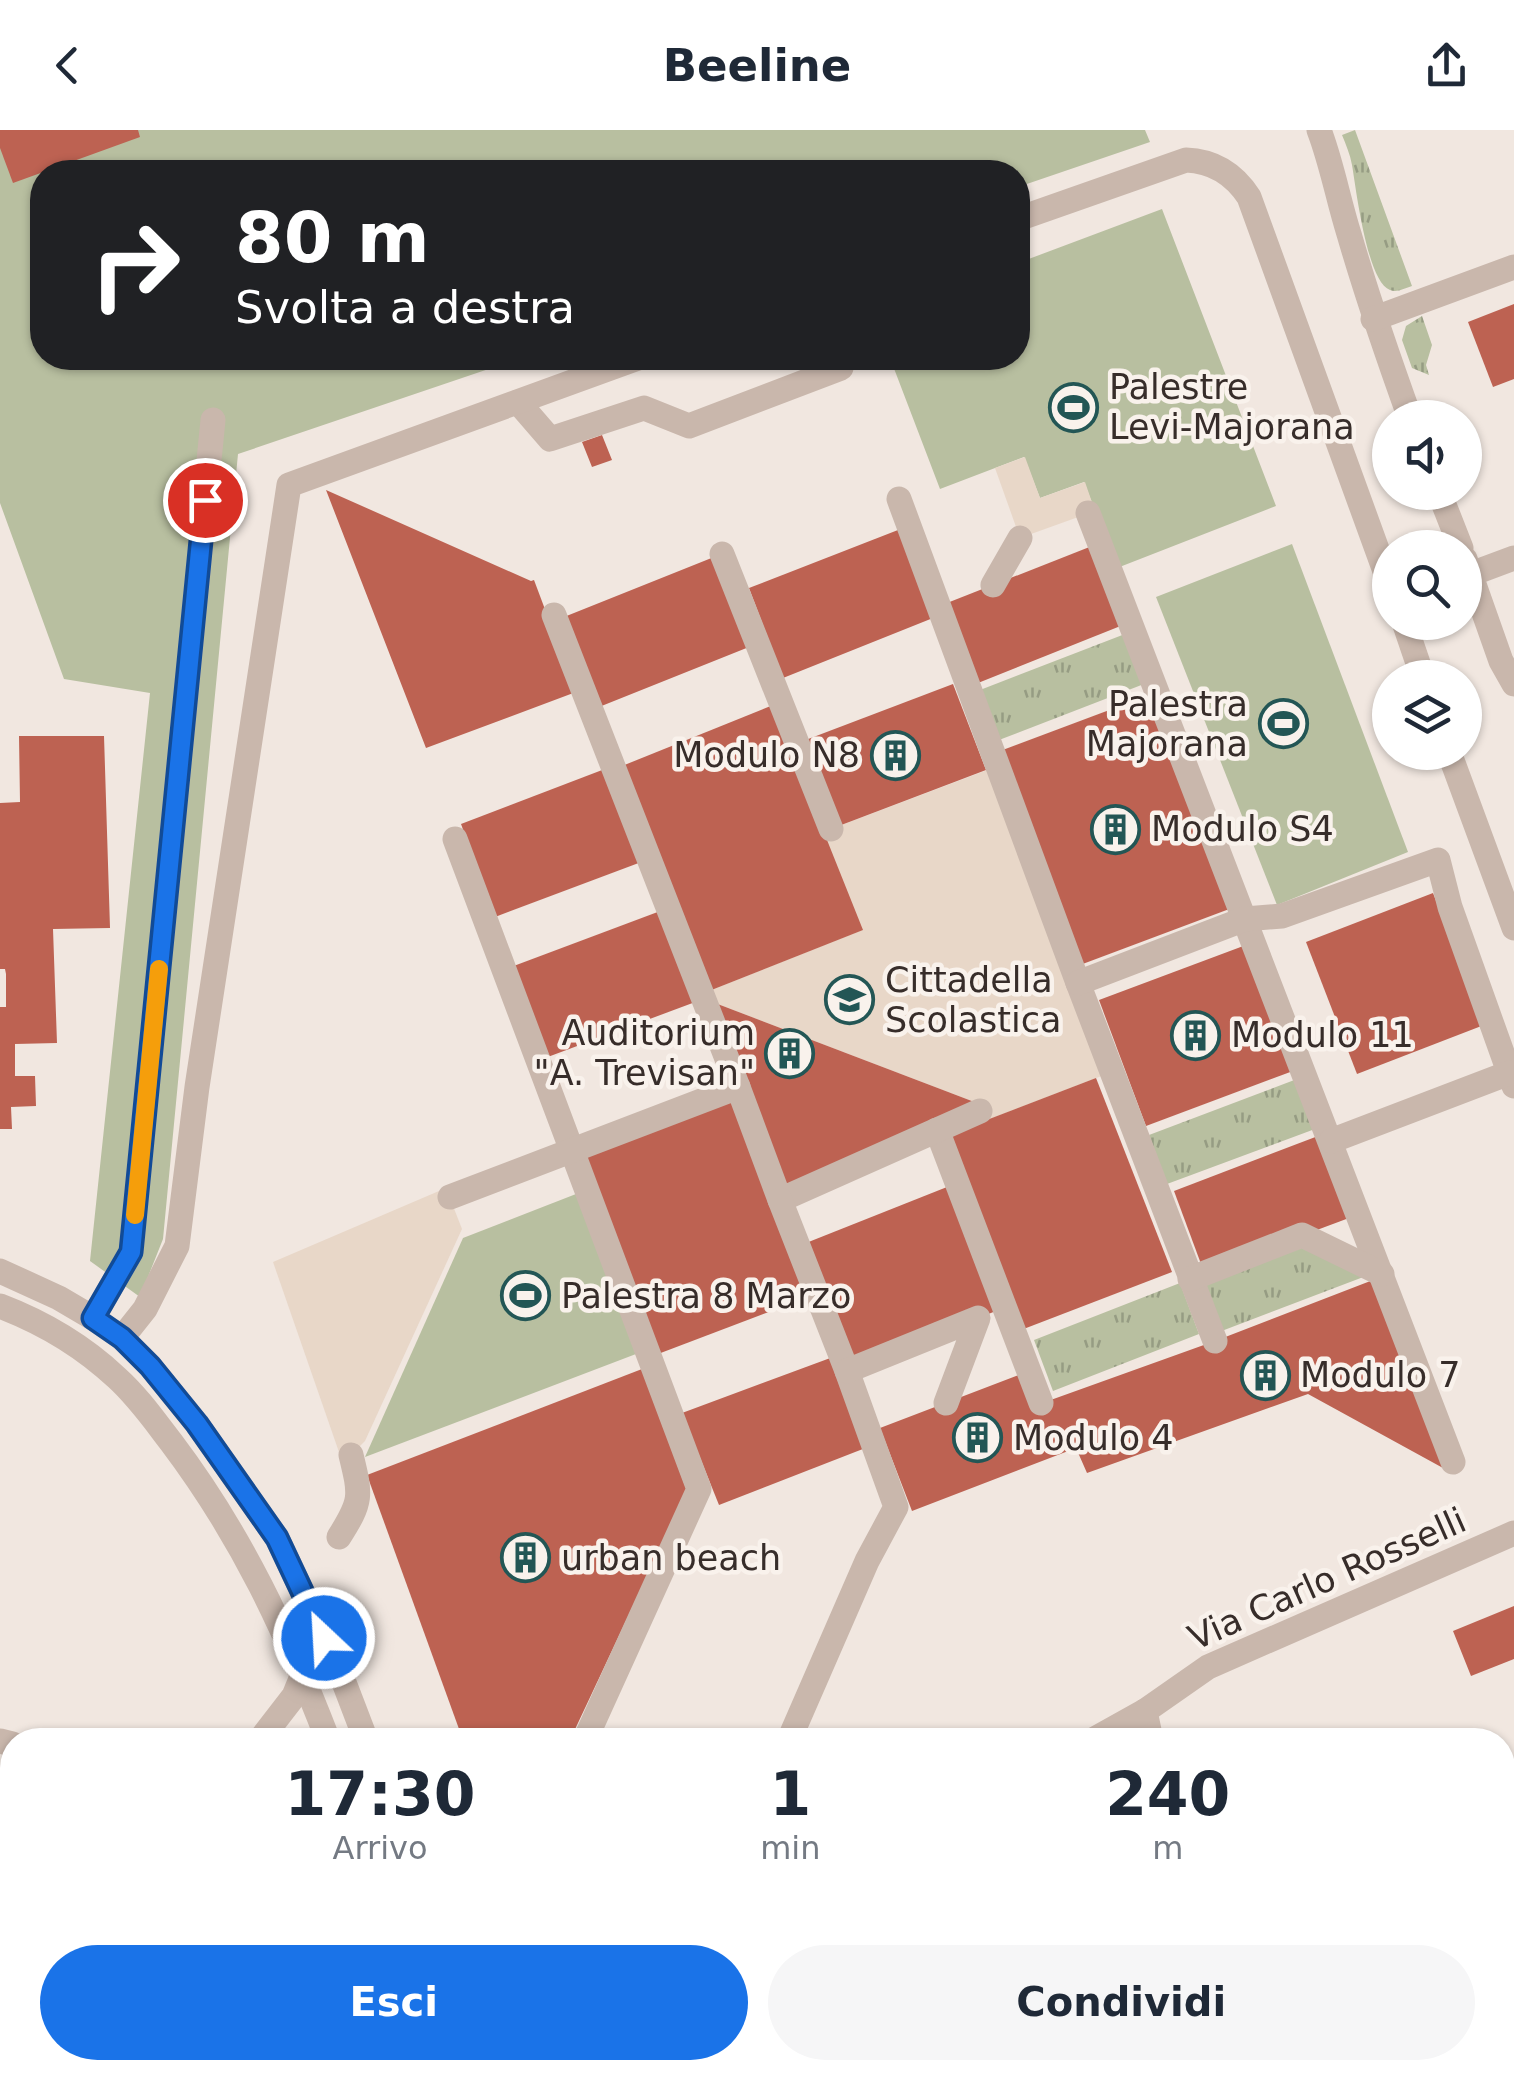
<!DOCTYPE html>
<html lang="it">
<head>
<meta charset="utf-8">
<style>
	body { margin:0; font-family:"DejaVu Sans",sans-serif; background:#f6f6f7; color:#1f2937; height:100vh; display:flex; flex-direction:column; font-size:38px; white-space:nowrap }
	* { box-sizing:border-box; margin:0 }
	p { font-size:32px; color:#747a83 }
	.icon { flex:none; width:55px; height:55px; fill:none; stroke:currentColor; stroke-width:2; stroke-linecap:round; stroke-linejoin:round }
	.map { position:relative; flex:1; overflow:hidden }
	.panel { position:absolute; left:0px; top:1598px; width:1515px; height:352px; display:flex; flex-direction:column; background:#fff; border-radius:40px 40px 0 0; box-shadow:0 2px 8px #0004 }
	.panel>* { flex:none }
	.top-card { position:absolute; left:30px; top:30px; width:1000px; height:210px; border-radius:40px; box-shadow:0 2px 8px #0004; background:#202124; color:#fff; overflow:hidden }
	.tools { position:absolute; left:1372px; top:270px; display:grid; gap:20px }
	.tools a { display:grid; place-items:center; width:110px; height:110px; border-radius:50%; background:#fff; box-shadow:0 2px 8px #0004; font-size:50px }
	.pin { position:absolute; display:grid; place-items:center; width:85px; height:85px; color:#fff; margin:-42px; border:5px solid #fff; border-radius:50%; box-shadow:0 2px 10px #0007 }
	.me { position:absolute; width:110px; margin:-55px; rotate:335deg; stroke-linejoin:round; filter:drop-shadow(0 0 8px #0008) }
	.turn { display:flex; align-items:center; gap:35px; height:210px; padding:0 40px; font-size:45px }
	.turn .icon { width:130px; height:130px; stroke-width:2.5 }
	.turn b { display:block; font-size:70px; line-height:85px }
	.eta { display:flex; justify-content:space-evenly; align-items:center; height:170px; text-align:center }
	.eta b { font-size:60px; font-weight:600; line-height:70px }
	.button { display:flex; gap:20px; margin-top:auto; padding:20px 40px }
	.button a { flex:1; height:115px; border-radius:60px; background:#1a73e8; color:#fff; font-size:40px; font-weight:600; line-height:115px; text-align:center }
	.button a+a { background:#f6f6f7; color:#1f2937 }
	header { display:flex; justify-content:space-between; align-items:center; height:130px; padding:0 40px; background:#fff; font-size:45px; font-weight:600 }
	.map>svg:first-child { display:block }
	.grass { fill:url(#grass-tufts) }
	.pitch { fill:#b8bfa0 }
	.plaza { fill:#e8d7c8 }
	.building { fill:#bd6252 }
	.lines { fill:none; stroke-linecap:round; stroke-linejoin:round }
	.minor { stroke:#c9b7ac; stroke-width:25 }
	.route-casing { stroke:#114b97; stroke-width:25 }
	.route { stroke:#1a73e8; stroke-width:18 }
	.slow { stroke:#f59e0b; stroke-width:18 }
	.labels { text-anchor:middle; stroke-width:9; stroke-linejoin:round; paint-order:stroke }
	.poi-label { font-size:35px; fill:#372d2a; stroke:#f9f2ec; text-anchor:start }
	.street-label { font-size:35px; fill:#372d2a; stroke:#f9f2ec }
</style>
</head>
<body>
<header><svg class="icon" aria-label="back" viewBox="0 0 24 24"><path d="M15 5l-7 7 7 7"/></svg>Beeline<svg class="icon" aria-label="share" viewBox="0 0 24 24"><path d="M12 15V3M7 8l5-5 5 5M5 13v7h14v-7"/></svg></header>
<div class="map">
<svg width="1514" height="1948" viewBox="0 0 1514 1948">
	<defs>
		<pattern id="grass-tufts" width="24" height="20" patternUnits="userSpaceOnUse" patternTransform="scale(2.5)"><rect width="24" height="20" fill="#b8bfa0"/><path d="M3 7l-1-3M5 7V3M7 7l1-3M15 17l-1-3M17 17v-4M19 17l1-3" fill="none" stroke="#969c83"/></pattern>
	</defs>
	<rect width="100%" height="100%" fill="#f1e7e0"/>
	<g class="grass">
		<path d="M1355,0L1412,156C1405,158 1397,163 1390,160C1367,152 1356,58 1352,35C1350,24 1346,15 1342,5Z"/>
		<polygon points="1422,186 1432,215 1426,235 1429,245 1412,238 1402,210 1406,196"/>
		<polygon points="1125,504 1144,554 999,610 980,560"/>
		<polygon points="1297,949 1315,999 1167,1054 1149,1005"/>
		<polygon points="1302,1114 1366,1146 1219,1202 1200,1155"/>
		<polygon points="1180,1153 1199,1204 1053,1261 1034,1210"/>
	</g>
	<g class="pitch">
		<polygon points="0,0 1145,0 1150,12 1018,57 1018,42 42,42 42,228 521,228 238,324 163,1109 140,1167 90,1131 150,563 64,549 0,373"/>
		<polygon points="1162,79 1276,376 1117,438 1084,352 1040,368 1024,327 940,359 890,228 1018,228 1018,133"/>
		<polygon points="1292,414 1408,722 1277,775 1156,467"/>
		<polygon points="576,1064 636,1224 365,1327 463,1108"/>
		<polygon points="0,1641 12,1645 12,1938 407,1938 409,1948 0,1948"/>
	</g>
	<g class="plaza">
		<polygon points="1025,327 1040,368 1085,352 1095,381 1020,408 995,338"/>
		<polygon points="998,636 1112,942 985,991 977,973 715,873 709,861 862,800 823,702"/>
		<polygon points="446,1058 462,1099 365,1311 351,1325 340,1325 273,1132"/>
	</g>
	<g class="building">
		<polygon points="0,0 138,0 140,7 13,53 0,18"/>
		<polygon points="1514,174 1514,249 1493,257 1468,192"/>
		<polygon points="602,305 612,330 592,337 582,312"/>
		<polygon points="326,360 531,451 534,450 576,562 426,618"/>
		<polygon points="898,400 933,488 783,548 749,458"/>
		<polygon points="1092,416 1123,495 978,553 947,473"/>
		<polygon points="714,427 749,517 599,577 564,487"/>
		<polygon points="953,554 986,640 836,697 803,611"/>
		<polygon points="1152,564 1232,778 1080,835 1000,621"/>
		<polygon points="773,575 863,800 709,861 622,636"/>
		<polygon points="19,606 104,606 110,798 53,799 57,913 15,914 15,946 35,946 36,976 11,977 12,999 0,999 0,877 6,877 6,844 5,839 0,839 0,673 20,672"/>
		<polygon points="610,637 644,731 495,787 461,694"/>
		<polygon points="1433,763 1484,895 1357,944 1306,812"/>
		<polygon points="663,780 698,871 545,928 511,837"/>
		<polygon points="1246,815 1293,941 1146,996 1099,870"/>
		<polygon points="715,873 977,973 786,1057"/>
		<polygon points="1096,948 1172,1142 1021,1200 945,1006"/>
		<polygon points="736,967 811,1166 658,1224 582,1026"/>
		<polygon points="1318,1006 1349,1088 1204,1142 1174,1061"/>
		<polygon points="947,1057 996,1181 855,1236 806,1113"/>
		<polygon points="1373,1150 1443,1338 1308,1264 1087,1343 1076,1318 912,1381 880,1298 1021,1244 1034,1276 1215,1211"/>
		<polygon points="833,1227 868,1317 719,1375 682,1283"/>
		<polygon points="642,1239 687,1361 570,1610 463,1610 367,1345"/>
		<polygon points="1514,1476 1514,1529 1471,1546 1453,1501"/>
		<polygon points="1502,1829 1514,1856 1514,1948 1486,1948 1481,1938 1502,1938"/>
		<polygon points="793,1938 842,1938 847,1948 767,1948"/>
		<polygon points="900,1938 947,1938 921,1948 904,1948"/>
		<polygon points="1096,1938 1131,1938 1135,1948 1100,1948"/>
	</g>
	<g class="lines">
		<g class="minor">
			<path d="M1319,0C1332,34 1338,69 1349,104C1367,166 1388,227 1410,288"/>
			<path d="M1018,89L1186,30C1214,31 1234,44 1249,67L1390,455"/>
			<polyline points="1373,189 1514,137"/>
			<polyline points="518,272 550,309 644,278 689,296 841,238 839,228"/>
			<polyline points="1439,362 1461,418"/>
			<polyline points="899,369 1078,853 1215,1211"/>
			<polyline points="1088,383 1453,1332"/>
			<polyline points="722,424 831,699"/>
			<polyline points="1465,429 1501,531 1514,554"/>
			<polyline points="1471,444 1514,428"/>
			<polyline points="993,455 1020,408"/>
			<polyline points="554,485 738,957"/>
			<polyline points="1404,492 1423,548"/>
			<polyline points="1449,622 1514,798"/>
			<polyline points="455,709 699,1359 585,1610"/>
			<polyline points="1078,853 1245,789 1282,786 1438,730 1450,777 1514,956"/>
			<polyline points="937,1000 1041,1273"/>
			<polyline points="1331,1011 1509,943"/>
			<polyline points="450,1067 738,957 780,1070 980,981"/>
			<polyline points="780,1070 847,1241 896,1377 867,1431 789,1610"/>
			<polyline points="0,1141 59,1168 93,1188 122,1208 150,1236 197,1294 277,1408 340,1542 366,1610"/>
			<polyline points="1190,1149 1302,1105 1382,1144"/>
			<path d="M0,1176C42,1192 84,1217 117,1248C138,1267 154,1290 171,1312C242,1406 286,1501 328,1610"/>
			<polyline points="93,1188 131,1122 213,290"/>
			<polyline points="122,1208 145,1179 177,1116 197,957 289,355 638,228"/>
			<polyline points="847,1241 978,1188 946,1273"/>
			<path d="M339,1407C362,1371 361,1366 351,1325"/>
			<polyline points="1145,1581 1151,1610"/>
			<polyline points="260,1610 294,1566 303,1544"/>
			<polyline points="1093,1610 1145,1581 1208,1537 1514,1403"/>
			<polyline points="0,1611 12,1614"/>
			<polyline points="454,1938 458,1948"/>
			<polyline points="490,1938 495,1948"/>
			<polyline points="668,1948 689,1938"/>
		</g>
	</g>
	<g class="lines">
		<defs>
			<polyline id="route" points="205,370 131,1122 93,1188 122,1208 150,1236 197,1294 277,1408 324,1508"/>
		</defs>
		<use href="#route" class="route-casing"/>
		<use href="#route" class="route"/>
		<polyline class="slow" points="135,1085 159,839"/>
	</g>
	<defs>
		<symbol id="stadium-ring" viewBox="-11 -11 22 22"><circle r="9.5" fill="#f9f2ec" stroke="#235655" stroke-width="1.5"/><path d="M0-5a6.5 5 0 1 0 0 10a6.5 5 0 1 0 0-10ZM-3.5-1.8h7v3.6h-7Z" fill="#235655"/></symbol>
		<symbol id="building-ring" viewBox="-11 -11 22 22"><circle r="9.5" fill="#f9f2ec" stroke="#235655" stroke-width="1.5"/><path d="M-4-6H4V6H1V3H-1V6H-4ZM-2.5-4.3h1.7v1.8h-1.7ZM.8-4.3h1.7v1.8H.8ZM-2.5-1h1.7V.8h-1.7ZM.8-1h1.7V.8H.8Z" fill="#235655"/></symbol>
		<symbol id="school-ring" viewBox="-11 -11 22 22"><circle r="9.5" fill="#f9f2ec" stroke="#235655" stroke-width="1.5"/><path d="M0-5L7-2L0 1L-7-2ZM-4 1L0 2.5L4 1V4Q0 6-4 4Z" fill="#235655"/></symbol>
	</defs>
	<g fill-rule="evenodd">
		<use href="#stadium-ring" x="1046" y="250" width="55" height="55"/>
		<use href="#stadium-ring" x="1256" y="566" width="55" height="55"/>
		<use href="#building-ring" x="868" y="598" width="55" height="55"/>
		<use href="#building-ring" x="1088" y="672" width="55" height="55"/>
		<use href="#school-ring" x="822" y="842" width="55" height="55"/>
		<use href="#building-ring" x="1168" y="878" width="55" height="55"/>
		<use href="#building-ring" x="762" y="896" width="55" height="55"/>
		<use href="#stadium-ring" x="498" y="1138" width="55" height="55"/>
		<use href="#building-ring" x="1238" y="1218" width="55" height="55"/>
		<use href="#building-ring" x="950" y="1280" width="55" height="55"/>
		<use href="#building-ring" x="498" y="1400" width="55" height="55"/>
	</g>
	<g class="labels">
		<g class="poi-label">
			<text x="1109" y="269">Palestre<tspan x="1109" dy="40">Levi-Majorana</tspan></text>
			<text x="1248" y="586" text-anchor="end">Palestra<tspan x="1248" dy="40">Majorana</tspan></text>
			<text x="860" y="637" text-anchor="end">Modulo N8</text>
			<text x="1151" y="711">Modulo S4</text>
			<text x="885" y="862">Cittadella<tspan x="885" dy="40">Scolastica</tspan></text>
			<text x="755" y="915" text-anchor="end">Auditorium<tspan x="755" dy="40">"A. Trevisan"</tspan></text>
			<text x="1231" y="917">Modulo 11</text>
			<text x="561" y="1178">Palestra 8 Marzo</text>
			<text x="1300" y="1257">Modulo 7</text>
			<text x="1013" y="1320">Modulo 4</text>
			<text x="561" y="1440">urban beach</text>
		</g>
		<g class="street-label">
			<text transform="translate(1327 1449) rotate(-24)" y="12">Via Carlo Rosselli</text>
		</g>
	</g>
</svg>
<div class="tools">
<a><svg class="icon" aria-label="sound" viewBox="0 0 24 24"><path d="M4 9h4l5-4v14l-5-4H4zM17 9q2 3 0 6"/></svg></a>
<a><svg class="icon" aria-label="search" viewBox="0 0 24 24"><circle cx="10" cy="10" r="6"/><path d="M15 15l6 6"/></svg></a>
<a><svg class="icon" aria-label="layers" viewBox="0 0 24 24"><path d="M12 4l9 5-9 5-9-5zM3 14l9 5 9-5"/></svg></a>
</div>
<div class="pin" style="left:205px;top:370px;background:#d93025"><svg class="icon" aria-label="arrive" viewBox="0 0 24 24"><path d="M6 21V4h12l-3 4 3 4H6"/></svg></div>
<svg class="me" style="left:324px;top:1508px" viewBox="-20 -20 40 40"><circle r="17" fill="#1a73e8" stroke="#fff" stroke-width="3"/><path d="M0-11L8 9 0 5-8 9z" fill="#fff"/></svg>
<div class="top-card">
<div class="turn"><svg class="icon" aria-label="right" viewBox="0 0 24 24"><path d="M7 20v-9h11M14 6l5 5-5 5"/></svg><div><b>80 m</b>Svolta a destra</div></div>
</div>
<section class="panel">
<div class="eta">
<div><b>17:30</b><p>Arrivo</p></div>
<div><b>1</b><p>min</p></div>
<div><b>240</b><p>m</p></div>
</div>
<div class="button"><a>Esci</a><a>Condividi</a></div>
</section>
</div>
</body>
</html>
